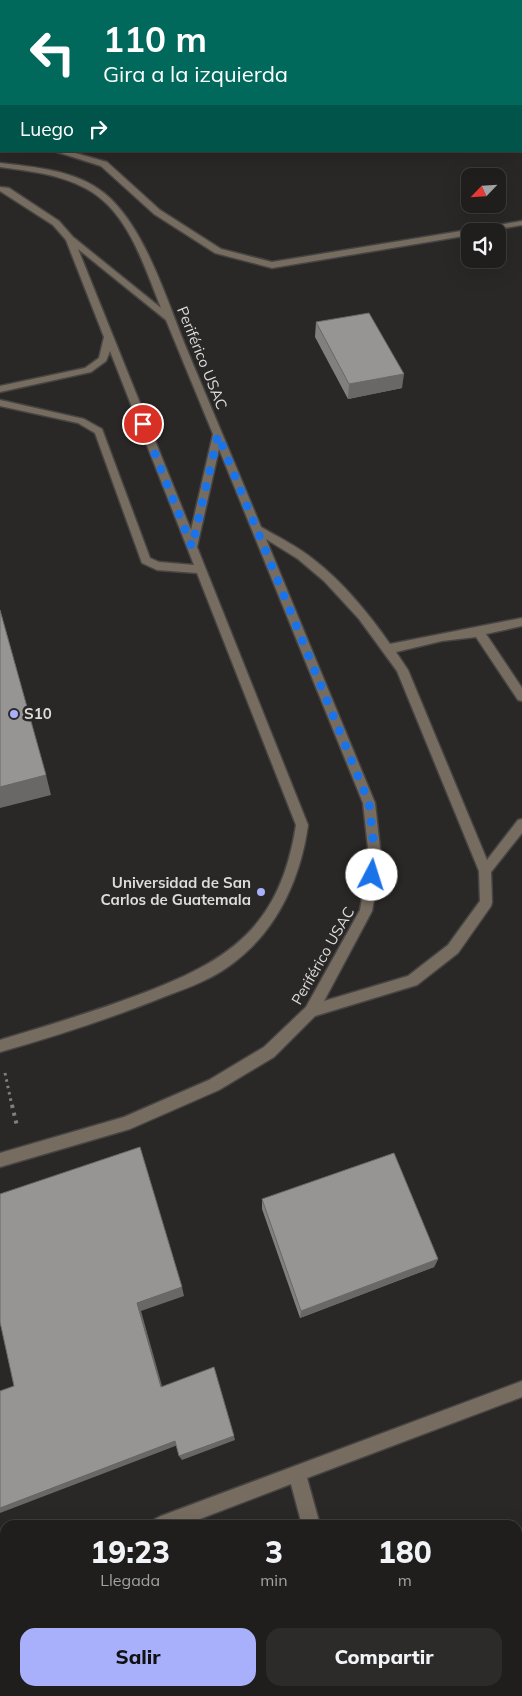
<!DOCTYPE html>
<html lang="es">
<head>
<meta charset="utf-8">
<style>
	body { margin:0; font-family:Mulish,sans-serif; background:#2c2b29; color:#f1f3f6; height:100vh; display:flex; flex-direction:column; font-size:19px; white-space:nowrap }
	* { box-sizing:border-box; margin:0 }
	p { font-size:16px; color:#a1a2a3 }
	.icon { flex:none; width:28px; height:28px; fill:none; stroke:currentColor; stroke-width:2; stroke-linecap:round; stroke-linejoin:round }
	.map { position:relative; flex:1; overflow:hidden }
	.side { position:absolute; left:0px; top:1520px; width:522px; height:176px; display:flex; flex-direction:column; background:#1f1e1c; border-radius:15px 15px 0 0; box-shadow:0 5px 20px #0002,0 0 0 1px #3c3c3b }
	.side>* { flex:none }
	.banner { position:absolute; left:0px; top:0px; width:522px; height:152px; box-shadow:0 5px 20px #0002,0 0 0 1px #3c3c3b; background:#00695c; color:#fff; overflow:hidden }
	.needle { width:32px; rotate:245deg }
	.tools { position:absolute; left:461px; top:168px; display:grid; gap:10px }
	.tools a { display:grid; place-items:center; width:45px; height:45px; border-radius:10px; background:#1f1e1c; box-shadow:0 5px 20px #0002,0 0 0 1px #3c3c3b; font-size:25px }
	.pin { position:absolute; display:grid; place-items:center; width:42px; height:42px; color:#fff; margin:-21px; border:2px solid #fff; border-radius:50%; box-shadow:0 1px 5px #0007 }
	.me { position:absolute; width:55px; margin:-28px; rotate:5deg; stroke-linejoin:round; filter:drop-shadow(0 0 4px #0008) }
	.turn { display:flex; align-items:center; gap:18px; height:105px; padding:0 20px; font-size:22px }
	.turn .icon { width:65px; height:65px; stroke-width:2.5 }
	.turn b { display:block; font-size:35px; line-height:42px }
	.then { display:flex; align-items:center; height:48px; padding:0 20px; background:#0003; gap:10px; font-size:19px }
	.eta { display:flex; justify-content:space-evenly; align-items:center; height:85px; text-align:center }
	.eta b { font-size:30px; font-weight:800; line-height:35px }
	.action { display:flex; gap:10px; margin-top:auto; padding:10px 20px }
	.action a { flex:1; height:58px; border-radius:15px; background:#a8b0fc; color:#111; font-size:20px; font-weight:800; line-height:58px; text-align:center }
	.action a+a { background:#2c2b29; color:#f1f3f6 }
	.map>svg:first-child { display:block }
	.green { fill:#57493a }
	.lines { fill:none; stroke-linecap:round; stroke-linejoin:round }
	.minor-casing { stroke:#464543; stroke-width:3 }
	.path-far1 { stroke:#807f7d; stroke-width:3; stroke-dasharray:2.5 4; stroke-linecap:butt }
	.path { stroke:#807f7d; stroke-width:4; stroke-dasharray:3 5; stroke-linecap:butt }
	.minor { fill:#776c60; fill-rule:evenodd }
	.wall { fill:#82807e }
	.shaded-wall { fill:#6a6867 }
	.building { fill:#979593; stroke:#6a6867 }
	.route { stroke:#1a73e8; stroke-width:9; stroke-dasharray:0 16.2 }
	.poi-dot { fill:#a8b0fc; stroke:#292826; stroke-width:2 }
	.labels { text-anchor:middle; stroke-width:5; stroke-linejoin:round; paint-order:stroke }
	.street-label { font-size:15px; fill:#dddcdb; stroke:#292826 }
	.poi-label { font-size:15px; font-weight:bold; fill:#dddcdb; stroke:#292826; text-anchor:start }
</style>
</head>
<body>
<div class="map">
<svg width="522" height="1696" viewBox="0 0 522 1696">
	<rect width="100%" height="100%" fill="#292826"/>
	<polygon class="green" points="0,0 173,0 1,1 0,40"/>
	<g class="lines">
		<defs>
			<g id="minor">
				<rect x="521" y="2" width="1" height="4"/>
				<rect x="0" y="63" width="1" height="4"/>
				<rect x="0" y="134" width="1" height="4"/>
				<polygon points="54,151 68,151 107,162 160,210 221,249 272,262 522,221 522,225 488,231 470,231 470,235 272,268 215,253 154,214 101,166"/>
				<path d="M0,163C34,167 76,170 104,193C144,225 166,298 185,345C210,405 236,466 261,527C278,537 297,546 313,559C343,582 369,614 390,644L522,618V626L486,634L522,688V701L518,700L476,637L442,641L396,652L408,670L487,860L518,820L522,819V833L491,872L492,902L491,906L458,953L417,985L315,1016L274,1057L219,1090L130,1129L0,1167V1153L124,1117L209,1080L264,1047L306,1007L360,910L369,857L363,803L219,449L197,547L308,825C301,876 279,927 237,960C217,977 191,987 166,996C112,1018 56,1036 0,1052V1040C46,1026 93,1012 138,995C229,961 280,928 296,825L197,573L157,570L142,563L95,433L78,423L0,406V400L84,419L102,429L150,558L159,562L194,565L110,351L106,361L91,372L0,392V386L85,368L99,358L104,337L66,240L53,225L0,191V187L9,188L59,221L73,237L161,308C144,266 128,210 85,188C59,174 29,171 0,167ZM78,249L166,320L213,434L191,530ZM266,539L298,559L324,581L359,619L397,671L479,871L480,901L448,945L408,976L324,1001L372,911L381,857L375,803Z"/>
				<polygon points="522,1381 522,1397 307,1478 320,1525 302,1525 291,1484 184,1525 152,1525 155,1519 161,1516"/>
				<polygon points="5,1573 5,1591 0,1592 0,1574"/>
				<polygon points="349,1691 367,1691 369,1696 351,1696"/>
			</g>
		</defs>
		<use href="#minor" class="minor-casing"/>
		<polyline class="path-far1" points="5,1073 12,1106"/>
		<polyline class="path" points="12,1105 17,1126"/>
		<use href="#minor" class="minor"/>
	</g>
	<g class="wall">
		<polygon points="316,322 402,388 348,399 315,337"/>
		<polygon points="262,1199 438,1259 434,1267 300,1318 262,1209"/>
	</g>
	<g class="shaded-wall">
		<polygon points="404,374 402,388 348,399 349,384"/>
		<polygon points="46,775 51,795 0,808 0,787"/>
		<polygon points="438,1259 434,1267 300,1318 301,1311"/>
		<polygon points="182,1287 184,1296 141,1311 164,1393 161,1387 137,1303"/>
		<polygon points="234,1436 235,1440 182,1460 179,1456"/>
		<polygon points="175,1441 178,1445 0,1513 0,1508"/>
	</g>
	<g class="building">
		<polygon points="369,313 404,374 349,384 316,322"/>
		<polygon points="0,610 46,775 0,787"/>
		<polygon points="140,1147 182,1287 137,1303 161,1387 214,1367 234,1436 179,1456 175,1441 0,1508 0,1391 14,1386 0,1322 0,1194"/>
		<polygon points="394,1153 438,1259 301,1311 262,1199"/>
	</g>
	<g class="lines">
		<polyline class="route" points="143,424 192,547 218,435 369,803 375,857 372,875"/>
	</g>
	<g class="poi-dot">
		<circle cx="14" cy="714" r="5"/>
		<circle cx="261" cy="892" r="5"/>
	</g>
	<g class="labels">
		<g class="street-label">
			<text transform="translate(202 358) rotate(68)" y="5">Periférico USAC</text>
			<text transform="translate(323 956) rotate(-60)" y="5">Periférico USAC</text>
		</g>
		<g class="poi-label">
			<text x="24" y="719">S10</text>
			<text x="251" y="888" text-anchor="end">Universidad de San<tspan x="251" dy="17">Carlos de Guatemala</tspan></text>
		</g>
	</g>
</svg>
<div class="tools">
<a><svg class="needle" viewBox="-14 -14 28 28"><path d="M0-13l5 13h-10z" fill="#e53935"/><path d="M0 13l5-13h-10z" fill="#a1a2a3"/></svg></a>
<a><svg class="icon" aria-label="sound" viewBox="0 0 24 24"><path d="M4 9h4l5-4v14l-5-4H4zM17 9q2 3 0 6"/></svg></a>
</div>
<div class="pin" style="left:143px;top:424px;background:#d93025"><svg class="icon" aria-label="arrive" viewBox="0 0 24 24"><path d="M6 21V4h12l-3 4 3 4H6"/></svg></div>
<svg class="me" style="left:372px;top:875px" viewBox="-20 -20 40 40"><circle r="19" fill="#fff"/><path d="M0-13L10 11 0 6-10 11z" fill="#1a73e8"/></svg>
<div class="banner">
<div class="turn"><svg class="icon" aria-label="left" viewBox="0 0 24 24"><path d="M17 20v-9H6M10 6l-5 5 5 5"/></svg><div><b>110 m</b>Gira a la izquierda</div></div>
<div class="then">Luego<svg class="icon" aria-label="right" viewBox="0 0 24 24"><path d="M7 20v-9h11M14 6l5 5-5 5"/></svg></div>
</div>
<section class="side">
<div class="eta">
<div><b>19:23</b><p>Llegada</p></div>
<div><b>3</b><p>min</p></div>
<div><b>180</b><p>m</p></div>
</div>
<div class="action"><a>Salir</a><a>Compartir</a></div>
</section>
</div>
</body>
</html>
